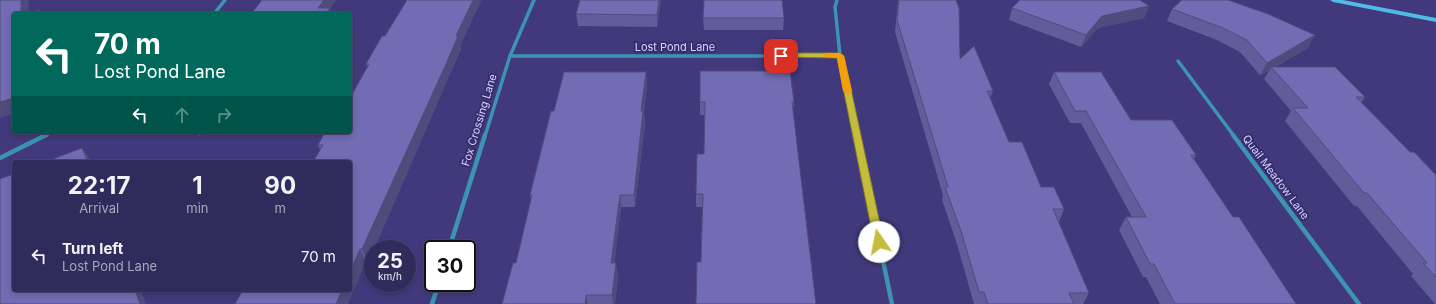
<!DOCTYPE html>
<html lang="en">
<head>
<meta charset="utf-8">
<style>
	body { margin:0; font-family:Inter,sans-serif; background:#3d3765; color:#f1f3f6; height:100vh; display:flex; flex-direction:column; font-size:15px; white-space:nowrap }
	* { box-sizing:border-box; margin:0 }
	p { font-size:13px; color:#a8a7bb }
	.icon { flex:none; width:22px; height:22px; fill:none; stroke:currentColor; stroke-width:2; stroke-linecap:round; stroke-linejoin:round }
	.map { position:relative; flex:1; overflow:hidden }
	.details { position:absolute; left:12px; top:160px; width:340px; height:132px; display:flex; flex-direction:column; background:#312b5c; border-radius:4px; box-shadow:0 2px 6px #0003,0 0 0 1px #4c4772 }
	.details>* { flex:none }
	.hud { position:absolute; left:12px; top:12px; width:340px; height:122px; border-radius:4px; box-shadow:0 2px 6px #0003,0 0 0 1px #4c4772; background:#00695c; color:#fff; overflow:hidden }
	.speed { position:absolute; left:364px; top:240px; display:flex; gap:8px; font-size:20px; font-weight:700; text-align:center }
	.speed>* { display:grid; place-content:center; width:52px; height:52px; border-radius:50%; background:#312b5c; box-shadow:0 2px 6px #0003,0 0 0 1px #4c4772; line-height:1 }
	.speed small { font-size:10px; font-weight:400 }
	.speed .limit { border:2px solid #111; border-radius:6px; background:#fff; color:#111 }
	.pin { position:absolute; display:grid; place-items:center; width:34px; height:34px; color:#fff; margin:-17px; border-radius:8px; box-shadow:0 2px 6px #0006 }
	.me { position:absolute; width:44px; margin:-22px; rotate:348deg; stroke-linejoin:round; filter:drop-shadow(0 0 3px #0008) }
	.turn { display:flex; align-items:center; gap:14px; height:84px; padding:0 16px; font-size:18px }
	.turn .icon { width:52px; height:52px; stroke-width:2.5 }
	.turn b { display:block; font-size:28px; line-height:34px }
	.lanes { display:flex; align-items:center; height:38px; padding:0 16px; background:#0003; justify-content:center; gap:20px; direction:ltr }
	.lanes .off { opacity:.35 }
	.eta { display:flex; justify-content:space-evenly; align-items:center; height:68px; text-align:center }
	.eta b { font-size:24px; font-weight:700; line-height:28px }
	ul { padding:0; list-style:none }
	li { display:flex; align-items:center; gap:12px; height:56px; padding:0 16px }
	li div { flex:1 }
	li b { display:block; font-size:15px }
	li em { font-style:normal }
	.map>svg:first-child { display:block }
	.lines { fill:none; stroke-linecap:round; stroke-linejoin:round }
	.minor-far1 { stroke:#3d93b3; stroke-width:3.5 }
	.minor { stroke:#3d93b3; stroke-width:4.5 }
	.secondary { fill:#4ebce4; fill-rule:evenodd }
	.wall { fill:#615d9a }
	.shaded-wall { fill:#4f4c7d }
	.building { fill:#716cb3; stroke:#4f4c7d }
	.route { fill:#c4bc3d; stroke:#7f7a28 }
	.slow { fill:#f59e0b }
	.labels { text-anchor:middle; stroke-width:4; stroke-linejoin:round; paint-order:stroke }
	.street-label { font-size:11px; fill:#d4d3fb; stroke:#372e6f }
</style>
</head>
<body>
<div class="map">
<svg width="1436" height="304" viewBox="0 0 1436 304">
	<rect width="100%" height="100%" fill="#41397b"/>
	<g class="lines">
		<g class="minor-far1">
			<polyline points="837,0 835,7 840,56 857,136"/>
			<polyline points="214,14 225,0"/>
			<polyline points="510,56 840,56"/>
			<polyline points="1178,61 1234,136"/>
			<polyline points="44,136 52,132"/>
			<polyline points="485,136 510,56 534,0"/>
		</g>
		<g class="minor">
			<polyline points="857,135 892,304"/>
			<polyline points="1233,135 1359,304"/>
			<polyline points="0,158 46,135"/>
			<polyline points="449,249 485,135"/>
			<polyline points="432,304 439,283"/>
		</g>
		<polygon class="secondary" points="1330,0 1343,0 1436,18 1436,22 1333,2"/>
	</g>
	<g class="wall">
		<polygon points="407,0 481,0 460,46 461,49 449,76 374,249 373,249 373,251 368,262 366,262 350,290 320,150 318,145 350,132 368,67 366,64 385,36"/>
		<polygon points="580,0 661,0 657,27 578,26 576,14"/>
		<polygon points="898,0 956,0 960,59 993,91 990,98 1009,142 1041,187 1064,209 1059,222 1089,293 1083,304 974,304 957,244 942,200 943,195 895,32"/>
		<polygon points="1149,6 1144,18 1098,28 1081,47 1009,20 1012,8"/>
		<polygon points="1172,9 1308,48 1275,67 1365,97 1361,103 1410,152 1436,175 1436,304 1435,304 1411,276 1413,274 1357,206 1354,206 1285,121 1291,111 1264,79 1269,71 1260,75 1240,52 1217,40 1167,21"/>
		<polygon points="703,18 784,18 783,30 704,30"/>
		<polygon points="646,72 647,84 644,112 645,124 635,207 621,207 614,263 618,276 615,304 502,304 516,263 531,200 530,195 554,111"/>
		<polygon points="1054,72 1131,120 1196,155 1194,159 1233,217 1296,304 1160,304 1146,277 1143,277 1119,230 1126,217 1132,217 1081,123 1070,123 1049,84"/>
		<polygon points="700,102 794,102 793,111 701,262 702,207 696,207 696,194 704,154 704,115 700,115"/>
		<polygon points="191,132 206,132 200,136"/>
	</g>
	<g class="shaded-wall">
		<polygon points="21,0 28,0 29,14 21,14"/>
		<polygon points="324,0 336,0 330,9 332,14 321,14 318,8"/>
		<polygon points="473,0 481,0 460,46 461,49 449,76 374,249 373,249 373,251 368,262 362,249 456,36"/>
		<polygon points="659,0 661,0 657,27 657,15"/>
		<polygon points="1149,6 1144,18 1098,28 1081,47 1086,35 1102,16"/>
		<polygon points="1315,35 1308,48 1272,68 1271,67 1269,71 1260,75 1267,63"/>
		<polygon points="646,72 647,84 644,112 645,124 635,207 634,195 641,111"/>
		<polygon points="14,98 14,114 0,118 0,102"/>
		<polygon points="198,132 206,132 200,136"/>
		<polygon points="82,148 91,160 92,162 88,162"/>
		<polygon points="620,195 621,207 613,276 611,263"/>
		<polygon points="360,249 366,262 348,304 336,304 342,290 350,290 350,272"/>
		<polygon points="616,263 618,276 615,304 613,304 612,295"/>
		<polygon points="135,290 141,290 146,304 140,304"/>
		<polygon points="586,295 588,304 585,304"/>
	</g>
	<g class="building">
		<polygon points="0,0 21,0 21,14 14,14 14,98 0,102"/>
		<polygon points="262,0 324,0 318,8 330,8 325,14 251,14"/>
		<polygon points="407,0 473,0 456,36 458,36 446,64 362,249 360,249 350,272 350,162 313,162 323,145 318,145 325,132 350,132 350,98 369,64 366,64 382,36 385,36"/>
		<polygon points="580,0 659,0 657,15 576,14"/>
		<polygon points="704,0 782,0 784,18 703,18"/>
		<polygon points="899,0 956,0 959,8 960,59 974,46 993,91 987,91 1009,142 1022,142 1041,187 1054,187 1064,209 1053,209 1089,293 1069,293 1074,304 988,304 984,292 979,292 961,231 945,187 948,187 897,20"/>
		<polygon points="1020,0 1140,0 1149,6 1102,16 1086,35 1012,8"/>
		<polygon points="1182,0 1228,0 1268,14 1315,35 1267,63 1247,40 1223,28 1172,9"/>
		<polygon points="39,10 39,14 22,14"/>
		<polygon points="1271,67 1335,67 1365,97 1356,97 1410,152 1414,152 1436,175 1436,277 1423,263 1427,263 1367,193 1364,193 1293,108 1308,108"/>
		<polygon points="700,71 790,71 794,102 792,102 816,304 696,304 697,262 701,262 703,194 696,194 697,154 704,154 705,102 700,102"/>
		<polygon points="564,72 646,72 641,111 643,111 634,195 620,195 611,263 616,263 612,295 586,295 585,304 502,304 513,263 516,263 532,195 530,195 551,111 554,111"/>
		<polygon points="1054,72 1101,72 1131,120 1172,120 1196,155 1191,155 1233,217 1239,217 1296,304 1175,304 1154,264 1150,264 1126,217 1146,217 1086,111 1075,111"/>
		<polygon points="82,148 88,162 45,162"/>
		<polygon points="14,174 14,290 135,290 140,304 0,304 0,179"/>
		<polygon points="243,290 342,290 336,304 235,304"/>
	</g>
	<polygon class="route" points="781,53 840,53 844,56 884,242 883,245 875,245 874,242 837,58 778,57 777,56"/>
	<polygon class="slow" points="827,53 840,53 844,56 852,91 851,93 848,94 843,91 837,58 824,57 824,54"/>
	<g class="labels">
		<g class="street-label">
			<text x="675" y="51">Lost Pond Lane</text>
			<text transform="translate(479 120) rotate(-73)" y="4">Fox Crossing Lane</text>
			<text transform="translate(1276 177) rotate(53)" y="4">Quail Meadow Lane</text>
		</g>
	</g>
</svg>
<div class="speed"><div>25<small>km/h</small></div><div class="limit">30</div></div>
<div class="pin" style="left:781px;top:56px;background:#d93025"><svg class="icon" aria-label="arrive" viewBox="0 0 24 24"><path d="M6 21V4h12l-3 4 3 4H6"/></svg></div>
<svg class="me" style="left:879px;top:242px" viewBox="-20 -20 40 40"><circle r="19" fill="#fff"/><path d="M0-13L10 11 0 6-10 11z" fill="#c4bc3d"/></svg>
<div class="hud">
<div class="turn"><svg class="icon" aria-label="left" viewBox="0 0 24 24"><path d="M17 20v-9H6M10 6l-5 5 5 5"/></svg><div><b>70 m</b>Lost Pond Lane</div></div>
<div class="lanes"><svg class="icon" aria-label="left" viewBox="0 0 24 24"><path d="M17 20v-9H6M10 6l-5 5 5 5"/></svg><svg class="icon off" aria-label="ahead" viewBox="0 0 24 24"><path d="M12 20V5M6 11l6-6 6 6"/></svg><svg class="icon off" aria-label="right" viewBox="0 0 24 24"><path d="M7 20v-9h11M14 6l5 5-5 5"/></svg></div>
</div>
<section class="details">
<div class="eta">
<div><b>22:17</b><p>Arrival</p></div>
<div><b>1</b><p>min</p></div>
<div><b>90</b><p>m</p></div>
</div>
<ul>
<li><svg class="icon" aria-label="left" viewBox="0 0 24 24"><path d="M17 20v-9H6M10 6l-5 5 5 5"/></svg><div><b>Turn left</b><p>Lost Pond Lane</p></div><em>70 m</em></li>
</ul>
</section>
</div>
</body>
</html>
